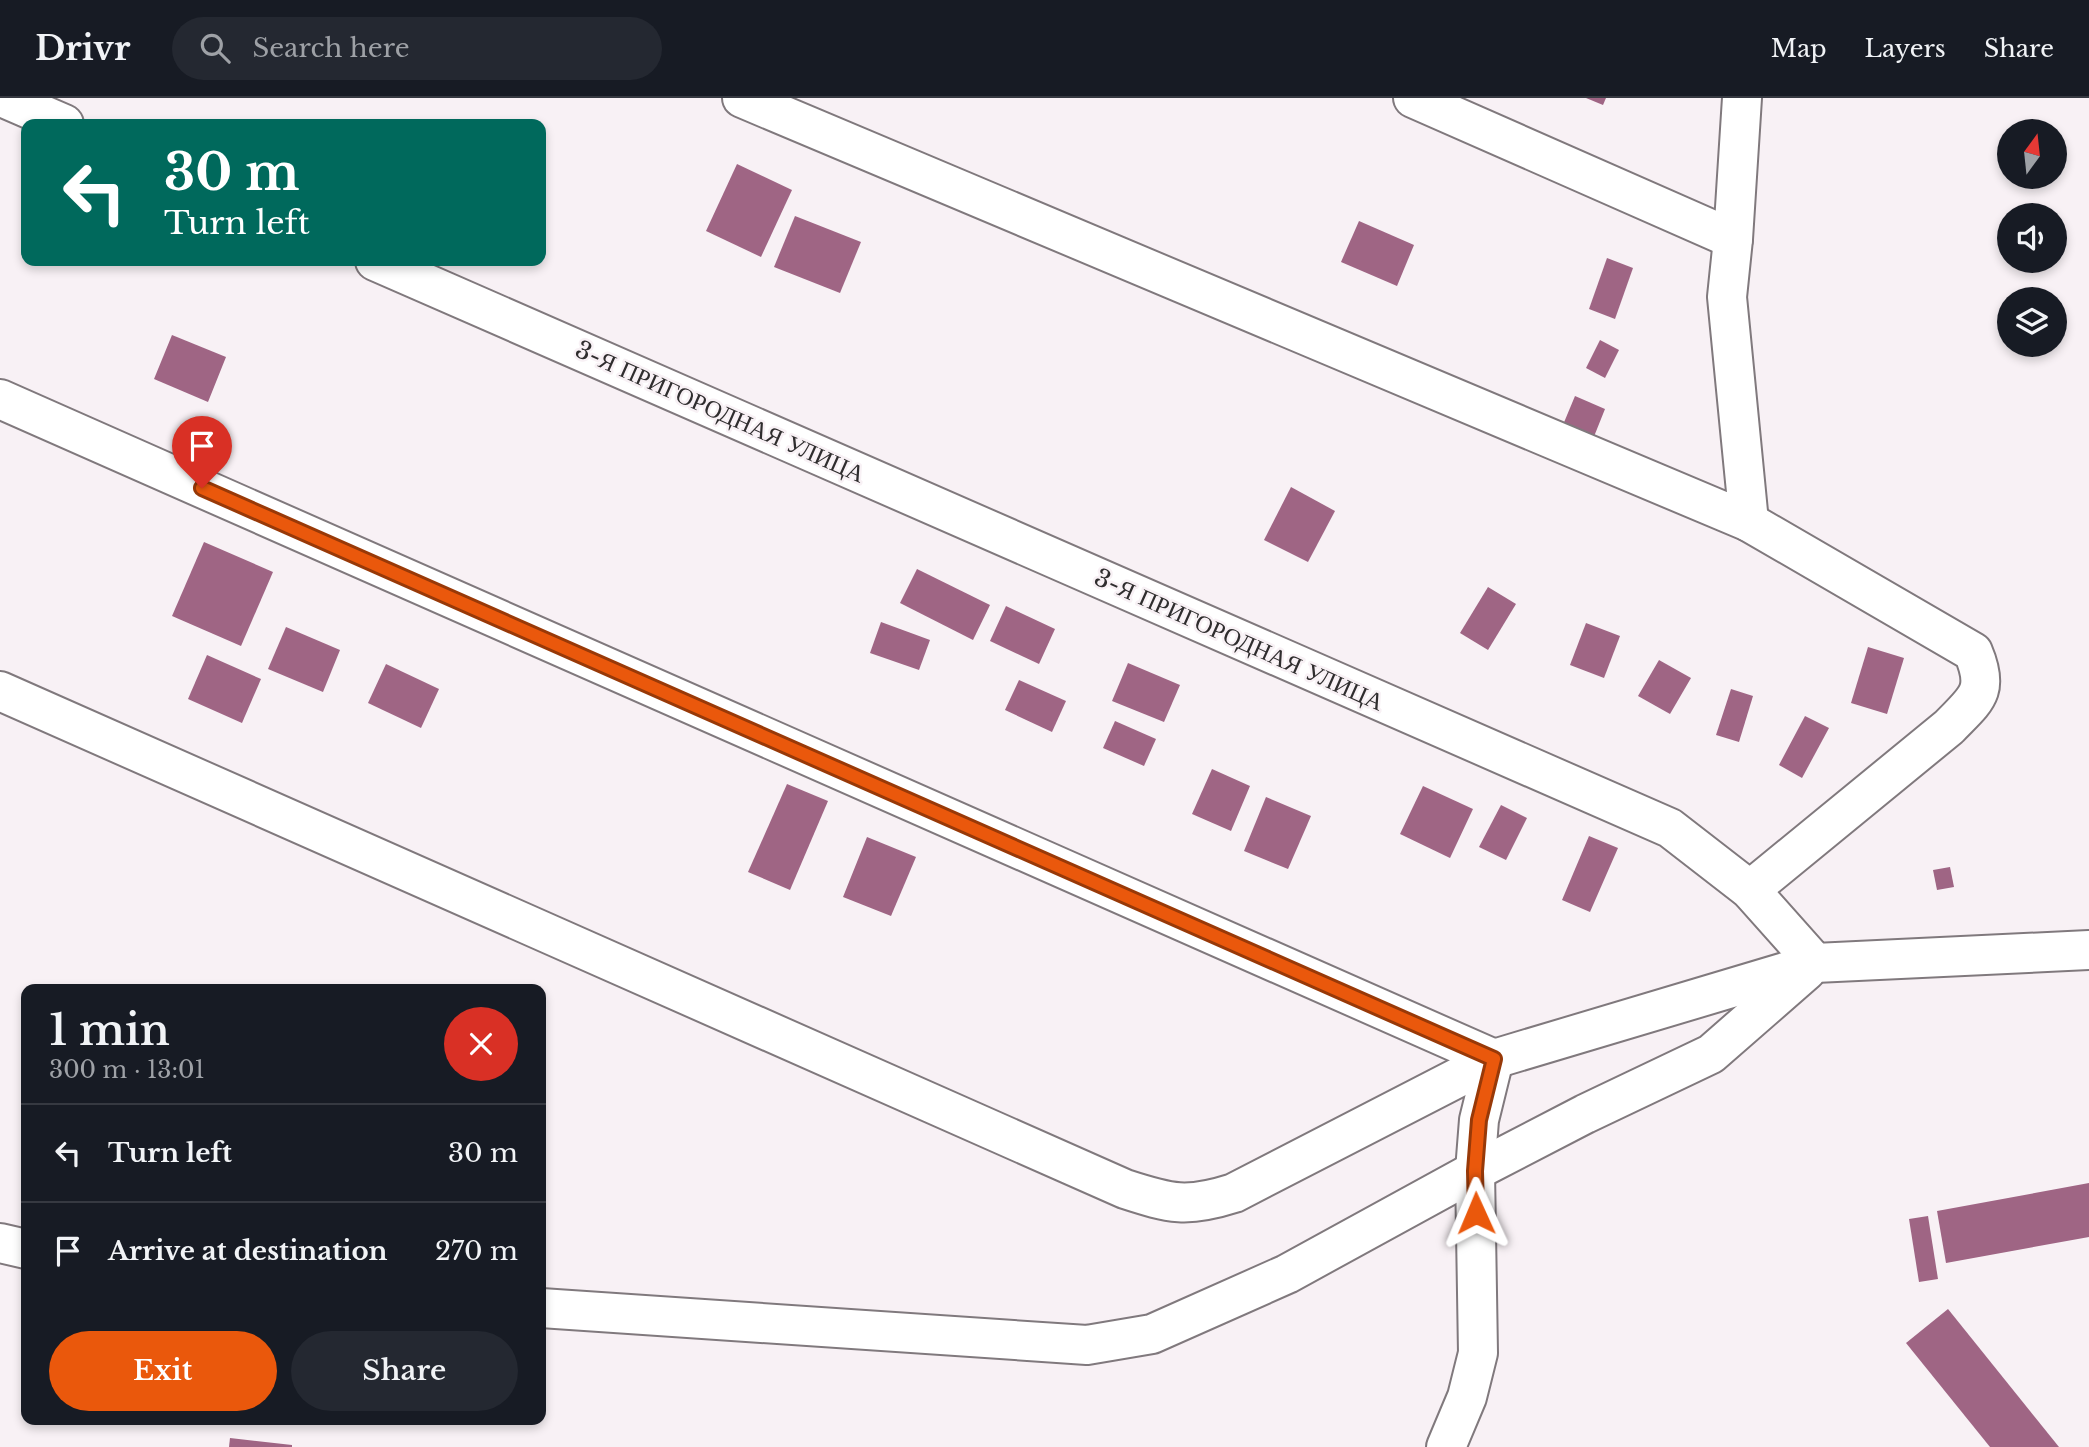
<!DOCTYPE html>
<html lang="en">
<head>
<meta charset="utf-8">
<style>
	body { margin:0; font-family:"Libre Baskerville",serif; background:#242831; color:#f1f3f6; height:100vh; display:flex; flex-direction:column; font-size:26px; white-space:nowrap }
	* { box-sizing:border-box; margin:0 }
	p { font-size:23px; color:#9ea1a6 }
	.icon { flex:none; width:38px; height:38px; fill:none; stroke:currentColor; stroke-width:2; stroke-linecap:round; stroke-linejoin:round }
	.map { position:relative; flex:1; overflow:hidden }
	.panel { position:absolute; left:21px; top:886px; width:525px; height:441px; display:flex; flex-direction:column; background:#171b24; border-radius:14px; box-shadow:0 4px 10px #0003 }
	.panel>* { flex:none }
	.top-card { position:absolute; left:21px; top:21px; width:525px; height:147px; border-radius:14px; box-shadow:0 4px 10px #0003; background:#00695c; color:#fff; overflow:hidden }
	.needle { width:46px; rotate:15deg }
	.fabs { position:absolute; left:1997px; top:21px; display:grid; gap:14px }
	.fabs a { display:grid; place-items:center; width:70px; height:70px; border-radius:50%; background:#171b24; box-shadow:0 4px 10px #0003; font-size:35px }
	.pin { position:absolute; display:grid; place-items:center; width:60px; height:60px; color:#fff; margin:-72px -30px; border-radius:50% 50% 50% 0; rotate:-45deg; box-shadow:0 0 7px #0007 }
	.pin .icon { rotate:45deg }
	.me { position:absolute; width:77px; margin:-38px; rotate:359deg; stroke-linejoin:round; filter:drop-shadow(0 0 5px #0008) }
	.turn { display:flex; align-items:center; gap:24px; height:147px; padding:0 28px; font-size:32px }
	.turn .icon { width:91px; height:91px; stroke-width:2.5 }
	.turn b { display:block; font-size:49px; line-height:60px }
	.round { display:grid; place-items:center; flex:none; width:74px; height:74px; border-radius:37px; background:#242831 }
	.summary { display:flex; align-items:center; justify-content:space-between; height:119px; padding:0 28px }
	h1 { font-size:42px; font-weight:600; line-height:52px }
	.button { display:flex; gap:14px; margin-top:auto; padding:14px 28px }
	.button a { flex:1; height:80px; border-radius:42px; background:#ea580c; color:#fff; font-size:28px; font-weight:600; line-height:80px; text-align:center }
	.button a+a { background:#242831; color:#f1f3f6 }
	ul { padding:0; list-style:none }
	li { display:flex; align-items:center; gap:21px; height:98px; padding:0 28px; border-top:2px solid #363941 }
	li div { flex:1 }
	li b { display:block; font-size:26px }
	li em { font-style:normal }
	header { display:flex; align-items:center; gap:42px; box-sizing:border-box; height:98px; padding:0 35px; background:#171b24; border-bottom:2px solid #363941 }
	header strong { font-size:33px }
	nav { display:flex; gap:38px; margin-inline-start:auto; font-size:24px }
	.search { width:490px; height:63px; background:#242831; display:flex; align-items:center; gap:18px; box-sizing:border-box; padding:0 24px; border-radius:38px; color:#9ea1a6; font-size:26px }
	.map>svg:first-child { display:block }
	.building { fill:#9f6584 }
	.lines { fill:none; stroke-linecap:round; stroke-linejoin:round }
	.minor-casing { stroke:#80797d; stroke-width:42 }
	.minor { stroke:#fff; stroke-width:38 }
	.route-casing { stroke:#983908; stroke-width:18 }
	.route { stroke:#ea580c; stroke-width:12 }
	.labels { text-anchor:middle; stroke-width:5; stroke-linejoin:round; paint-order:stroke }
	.street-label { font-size:24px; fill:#2f2d2e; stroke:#f8f1f5 }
</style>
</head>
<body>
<header>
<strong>Drivr</strong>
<div class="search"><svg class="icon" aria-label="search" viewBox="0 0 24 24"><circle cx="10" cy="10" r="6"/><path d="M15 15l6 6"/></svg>Search here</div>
<nav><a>Map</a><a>Layers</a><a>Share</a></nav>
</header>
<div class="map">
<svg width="2089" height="1349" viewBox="0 0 2089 1349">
	<rect width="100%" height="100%" fill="#f8f1f5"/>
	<g class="building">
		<polygon points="1586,0 1606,0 1603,7"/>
		<polygon points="737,66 792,92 761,159 706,133"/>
		<polygon points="795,118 861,144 840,195 774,169"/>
		<polygon points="1359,123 1414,147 1397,188 1341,164"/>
		<polygon points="1607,160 1633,170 1615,221 1589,211"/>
		<polygon points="172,237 226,259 208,304 154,281"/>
		<polygon points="1600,242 1619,252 1605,280 1586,270"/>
		<polygon points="1575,298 1605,311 1591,346 1560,334"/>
		<polygon points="1291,389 1335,413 1308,464 1264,442"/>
		<polygon points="204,444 273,474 241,548 172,518"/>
		<polygon points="917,471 990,507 973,542 900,505"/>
		<polygon points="1488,489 1516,506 1488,552 1460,535"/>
		<polygon points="1006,508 1055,531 1039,566 990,543"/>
		<polygon points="881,524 930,542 919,572 870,555"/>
		<polygon points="1586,525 1620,538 1604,580 1570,567"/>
		<polygon points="286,529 340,552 323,594 268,571"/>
		<polygon points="1868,549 1904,560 1887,616 1851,605"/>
		<polygon points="207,557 261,581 242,625 188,601"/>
		<polygon points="1659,562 1691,580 1670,616 1638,598"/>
		<polygon points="1128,565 1180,587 1164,624 1112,603"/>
		<polygon points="386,566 439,591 421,630 368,605"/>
		<polygon points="1019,582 1066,603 1052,634 1005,612"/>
		<polygon points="1731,591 1753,598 1739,644 1716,637"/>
		<polygon points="1805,618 1829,630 1802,680 1779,667"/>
		<polygon points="1115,623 1156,641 1144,668 1103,650"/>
		<polygon points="1212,671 1250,688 1231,733 1192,716"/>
		<polygon points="787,686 828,703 790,792 748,774"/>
		<polygon points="1423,688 1473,711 1450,760 1400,736"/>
		<polygon points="1266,699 1311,718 1288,771 1244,753"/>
		<polygon points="1501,707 1527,720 1506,762 1479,749"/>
		<polygon points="1589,738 1618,750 1590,814 1562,802"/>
		<polygon points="867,739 916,759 891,818 843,799"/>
		<polygon points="1950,769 1954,789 1937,792 1933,772"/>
		<polygon points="2089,1085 2089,1139 1946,1165 1937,1113"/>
		<polygon points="1928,1118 1938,1181 1919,1184 1909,1121"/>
		<polygon points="1948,1211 2059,1349 1990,1349 1906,1245"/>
		<polygon points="230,1340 292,1347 292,1349 229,1349"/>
	</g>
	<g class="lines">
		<defs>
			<g id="minor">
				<polyline points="4,0 64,26"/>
				<polyline points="742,0 1749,424 1727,199 1733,141 1742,0"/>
				<polyline points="1413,0 1733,141"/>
				<polyline points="375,163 1670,730 1750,792 1815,865 2089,852"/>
				<polyline points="0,301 1494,961 1479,1022 1475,1073 1478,1255 1467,1299 1446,1349"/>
				<path d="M1749,424L1973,554C1990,594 1976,601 1949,629L1750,792"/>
				<path d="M0,593L1125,1091C1171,1106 1187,1110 1234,1095L1494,961L1815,865"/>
				<polyline points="0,1145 26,1151"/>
				<polyline points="541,1210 1087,1247 1152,1236 1287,1176 1475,1073 1585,1016 1711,956 1806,873"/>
			</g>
		</defs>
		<use href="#minor" class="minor-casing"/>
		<use href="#minor" class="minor"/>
	</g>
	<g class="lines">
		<defs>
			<polyline id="route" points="202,390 1494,961 1479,1022 1475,1073 1476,1115"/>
		</defs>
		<use href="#route" class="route-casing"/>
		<use href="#route" class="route"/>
	</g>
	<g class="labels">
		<g class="street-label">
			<text transform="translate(720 314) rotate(24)" y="8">3-Я ПРИГОРОДНАЯ УЛИЦА</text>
			<text transform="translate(1239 542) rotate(24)" y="8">3-Я ПРИГОРОДНАЯ УЛИЦА</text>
		</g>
	</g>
</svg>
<div class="fabs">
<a><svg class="needle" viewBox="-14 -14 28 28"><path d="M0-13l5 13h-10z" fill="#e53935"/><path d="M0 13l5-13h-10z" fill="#9ea1a6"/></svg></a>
<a><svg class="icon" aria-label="sound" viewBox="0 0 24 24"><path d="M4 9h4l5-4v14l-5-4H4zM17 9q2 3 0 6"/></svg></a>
<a><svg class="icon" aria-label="layers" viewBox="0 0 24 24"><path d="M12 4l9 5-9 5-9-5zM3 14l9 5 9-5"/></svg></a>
</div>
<div class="pin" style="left:202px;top:390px;background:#d93025"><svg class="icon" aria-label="arrive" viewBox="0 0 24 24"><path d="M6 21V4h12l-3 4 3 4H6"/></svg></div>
<svg class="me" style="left:1476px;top:1115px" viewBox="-20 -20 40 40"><path d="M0-17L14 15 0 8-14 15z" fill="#ea580c" stroke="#fff" stroke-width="4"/></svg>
<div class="top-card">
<div class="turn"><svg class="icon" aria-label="left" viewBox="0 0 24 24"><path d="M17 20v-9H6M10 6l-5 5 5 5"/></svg><div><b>30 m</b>Turn left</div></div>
</div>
<section class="panel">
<div class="summary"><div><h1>1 min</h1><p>300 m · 13:01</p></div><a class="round" style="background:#d93025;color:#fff"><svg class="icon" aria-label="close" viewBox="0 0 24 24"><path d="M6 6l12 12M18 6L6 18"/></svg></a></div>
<ul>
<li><svg class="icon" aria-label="left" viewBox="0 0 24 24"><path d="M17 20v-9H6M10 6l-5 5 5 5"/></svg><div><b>Turn left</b></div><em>30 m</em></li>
<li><svg class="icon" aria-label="arrive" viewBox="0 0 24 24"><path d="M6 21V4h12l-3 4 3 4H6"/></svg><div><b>Arrive at destination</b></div><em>270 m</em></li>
</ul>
<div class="button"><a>Exit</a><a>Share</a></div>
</section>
</div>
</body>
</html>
